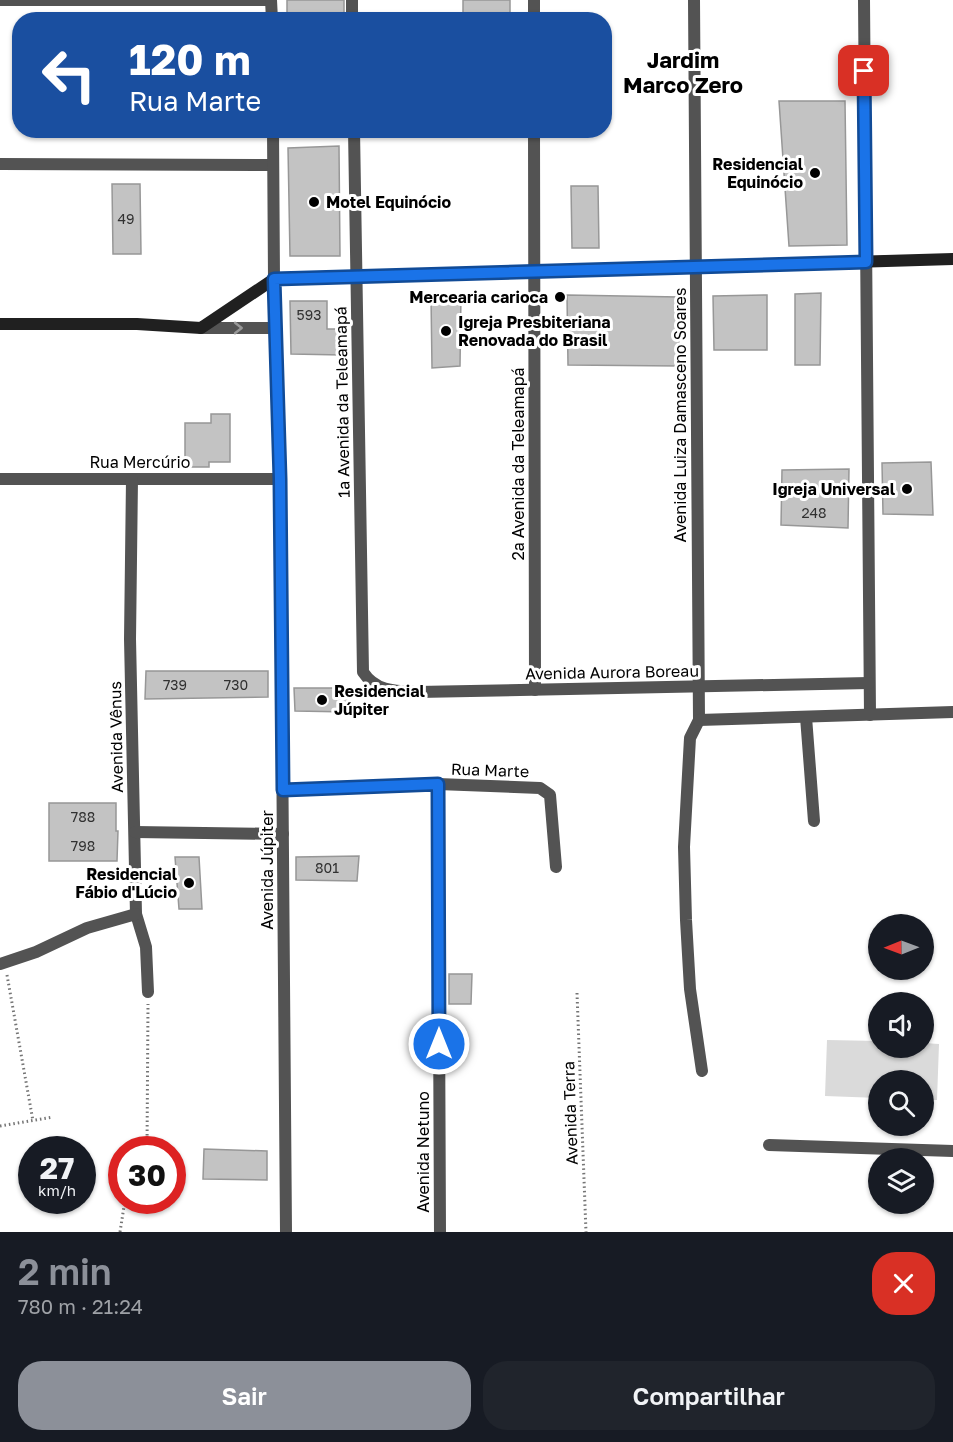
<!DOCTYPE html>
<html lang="pt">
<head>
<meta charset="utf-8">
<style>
	body { margin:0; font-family:"Golos Text",sans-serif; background:#20242c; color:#f1f3f6; height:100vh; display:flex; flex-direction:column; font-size:22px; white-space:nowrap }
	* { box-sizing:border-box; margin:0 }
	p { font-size:20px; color:#9ea1a6 }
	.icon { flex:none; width:33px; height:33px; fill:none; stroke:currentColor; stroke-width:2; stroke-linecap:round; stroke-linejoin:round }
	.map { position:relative; height:1232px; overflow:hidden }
	.drawer { display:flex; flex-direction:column; background:#171b24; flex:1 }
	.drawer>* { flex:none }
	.hud { position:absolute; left:12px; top:12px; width:600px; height:126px; border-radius:24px; box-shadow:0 2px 4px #0004; background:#1a4fa0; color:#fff; overflow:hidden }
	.needle { width:39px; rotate:269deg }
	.fabs { position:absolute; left:868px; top:914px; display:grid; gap:12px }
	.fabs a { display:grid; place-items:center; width:66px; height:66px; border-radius:50%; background:#171b24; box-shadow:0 2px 4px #0004; font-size:30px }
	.speed { position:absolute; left:18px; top:1136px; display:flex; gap:12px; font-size:30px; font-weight:700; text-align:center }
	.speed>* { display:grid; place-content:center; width:78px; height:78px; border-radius:50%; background:#171b24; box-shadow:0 2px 4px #0004; line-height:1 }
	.speed small { font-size:15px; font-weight:400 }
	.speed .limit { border:9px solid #d22; background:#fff; color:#111 }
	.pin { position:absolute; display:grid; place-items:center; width:51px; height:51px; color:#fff; margin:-26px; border-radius:12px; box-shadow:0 3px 9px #0006 }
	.me { position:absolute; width:66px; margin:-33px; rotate:0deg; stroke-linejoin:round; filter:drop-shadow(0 0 4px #0008) }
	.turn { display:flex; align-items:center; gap:21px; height:126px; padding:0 18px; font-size:27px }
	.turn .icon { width:78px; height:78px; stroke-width:2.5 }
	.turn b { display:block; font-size:42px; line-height:51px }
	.round { display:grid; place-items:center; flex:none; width:63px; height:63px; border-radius:24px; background:#20242c }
	.overview { display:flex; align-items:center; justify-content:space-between; height:102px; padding:0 18px }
	h1 { font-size:36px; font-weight:600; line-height:45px; color:#8c9099 }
	.action { display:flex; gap:12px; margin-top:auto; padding:12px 18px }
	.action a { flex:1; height:69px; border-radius:24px; background:#8c9099; color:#fff; font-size:24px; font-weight:600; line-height:69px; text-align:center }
	.action a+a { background:#20242c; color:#f1f3f6 }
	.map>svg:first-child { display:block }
	.green { fill:#dadada }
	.building { fill:#c3c3c3; stroke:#979797; stroke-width:1.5 }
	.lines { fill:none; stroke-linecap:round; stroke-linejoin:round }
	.path { stroke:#757575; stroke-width:3; stroke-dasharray:1.5 3; stroke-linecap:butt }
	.minor { stroke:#535353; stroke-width:12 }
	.tertiary { stroke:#535353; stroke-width:12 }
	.secondary { stroke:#202020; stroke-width:12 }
	.oneway { stroke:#989898 }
	.route-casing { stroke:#114b97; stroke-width:15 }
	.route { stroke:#1a73e8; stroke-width:10 }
	.poi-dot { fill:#000; stroke:#fff; stroke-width:2 }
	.labels { text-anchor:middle; stroke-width:6; stroke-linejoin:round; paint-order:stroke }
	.number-label { font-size:14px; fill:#313131 }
	.poi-label { font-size:16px; font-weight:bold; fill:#000; stroke:#fff; text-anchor:end }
	.street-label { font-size:16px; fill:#000; stroke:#fff }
	.district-label { font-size:22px; font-weight:bold; fill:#000; stroke:#fff }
</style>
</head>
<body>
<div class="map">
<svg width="953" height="1232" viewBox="0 0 953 1232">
	<rect width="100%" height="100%" fill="#fff"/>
	<polygon class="green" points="827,1040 879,1041 879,1047 924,1047 924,1043 939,1044 937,1100 924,1100 924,1080 879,1080 879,1098 825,1096"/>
	<g class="building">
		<rect x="287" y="0" width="57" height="20"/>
		<rect x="463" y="0" width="47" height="20"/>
		<polygon points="779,101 845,101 847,245 789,246"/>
		<polygon points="339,146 340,256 290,256 288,148"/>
		<polygon points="112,184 140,184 141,254 113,254"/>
		<polygon points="571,186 598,186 599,248 572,248"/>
		<polygon points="821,293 820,365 795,365 795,294"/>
		<polygon points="461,294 460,366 432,368 431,297"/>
		<polygon points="567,295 679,297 679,366 568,365"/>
		<polygon points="767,295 767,350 714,350 713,296"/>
		<polygon points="290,301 327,301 327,329 342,329 342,355 291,354"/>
		<polygon points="211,414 230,414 230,462 209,462 209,467 185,467 185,423 211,423"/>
		<polygon points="931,462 933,515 883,514 882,463"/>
		<polygon points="849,469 848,528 781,525 782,470"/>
		<polygon points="146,671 268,671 268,697 145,699"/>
		<polygon points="294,688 350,688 349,712 295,711"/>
		<polygon points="49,803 116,803 116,831 118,831 117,861 49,861"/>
		<polygon points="359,856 357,881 296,880 296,857"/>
		<polygon points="175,857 199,857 202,909 179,909"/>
		<polygon points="449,974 472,974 471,1004 449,1004"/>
		<polygon points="204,1149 267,1151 267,1180 203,1179"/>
	</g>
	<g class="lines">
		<g class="path">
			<polyline points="7,975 33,1121"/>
			<polyline points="577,993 586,1232"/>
			<polyline points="0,1126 53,1117"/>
			<polyline points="147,1149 148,1004"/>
			<polyline points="120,1232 125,1200"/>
		</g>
		<g class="minor">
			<polyline points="0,0 271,0"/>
			<polyline points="352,0 352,20"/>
			<polyline points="534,0 534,20"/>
			<polyline points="694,0 699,720 690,738 684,847 686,920 690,989 702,1071"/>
			<polyline points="864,0 870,715"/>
			<path d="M354,130L363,672C376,692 396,691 418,692L869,683"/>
			<polyline points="534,130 535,690"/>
			<polyline points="0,164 273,165"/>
			<polyline points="0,479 280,479"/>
			<polyline points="132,479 130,639 136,914 146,947 148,992"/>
			<polyline points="806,717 814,821"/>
			<polyline points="699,720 953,712"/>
			<polyline points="438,784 440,1232"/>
			<polyline points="283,790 438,784 540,788 550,795 556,867"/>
			<polyline points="135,832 283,834"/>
			<polyline points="0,964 36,952 87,928 136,914"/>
			<polyline points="769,1145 953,1151"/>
		</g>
		<g class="tertiary">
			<polyline points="271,0 272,20"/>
			<polyline points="273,130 274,279 280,479 286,1232"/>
			<polyline points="201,328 276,328"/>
		</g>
		<polyline class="secondary" points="0,324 137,324 201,328 274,279 953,259"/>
	</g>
	<defs><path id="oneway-chevron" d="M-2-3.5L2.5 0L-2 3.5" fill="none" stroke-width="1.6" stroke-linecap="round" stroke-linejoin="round" transform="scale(1.5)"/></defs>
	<use class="oneway" href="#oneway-chevron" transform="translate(238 328)"/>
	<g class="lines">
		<defs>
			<polyline id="route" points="439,1044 438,784 283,790 280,479 274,279 866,262 864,71"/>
		</defs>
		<use href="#route" class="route-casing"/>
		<use href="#route" class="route"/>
	</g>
	<g class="poi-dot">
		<circle cx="815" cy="173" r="6"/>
		<circle cx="314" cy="202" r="6"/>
		<circle cx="560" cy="297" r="6"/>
		<circle cx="446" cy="331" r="6"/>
		<circle cx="907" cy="489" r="6"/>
		<circle cx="322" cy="700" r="6"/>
		<circle cx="189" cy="883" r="6"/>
	</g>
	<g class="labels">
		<g class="number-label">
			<text x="126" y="224">49</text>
			<text x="309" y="320">593</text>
			<text x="814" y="518">248</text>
			<text x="175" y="690">739</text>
			<text x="236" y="690">730</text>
			<text x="83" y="822">788</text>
			<text x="83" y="851">798</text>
			<text x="327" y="873">801</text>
		</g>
		<g class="poi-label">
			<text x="803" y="170">Residencial<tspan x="803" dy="18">Equinócio</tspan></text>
			<text x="326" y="208" text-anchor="start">Motel Equinócio</text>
			<text x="548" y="303">Mercearia carioca</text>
			<text x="458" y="328" text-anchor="start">Igreja Presbiteriana<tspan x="458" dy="18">Renovada do Brasil</tspan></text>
			<text x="895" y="495">Igreja Universal</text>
			<text x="334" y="697" text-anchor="start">Residencial<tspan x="334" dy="18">Júpiter</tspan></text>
			<text x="177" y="880">Residencial<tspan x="177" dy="18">Fábio d'Lúcio</tspan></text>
		</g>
		<g class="street-label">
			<text transform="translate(342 402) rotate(-91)" y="6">1a Avenida da Teleamapá</text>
			<text transform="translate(680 415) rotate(-90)" y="6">Avenida Luiza Damasceno Soares</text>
			<text x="140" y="468">Rua Mercúrio</text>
			<text transform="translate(518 464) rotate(-90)" y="6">2a Avenida da Teleamapá</text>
			<text transform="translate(612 672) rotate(-1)" y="6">Avenida Aurora Boreau</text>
			<text transform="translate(116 737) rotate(-91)" y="6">Avenida Vênus</text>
			<text transform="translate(490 770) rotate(2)" y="6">Rua Marte</text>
			<text transform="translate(267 870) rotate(-90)" y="6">Avenida Júpiter</text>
			<text transform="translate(570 1113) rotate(-92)" y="6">Avenida Terra</text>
			<text transform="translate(423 1152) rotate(-90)" y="6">Avenida Netuno</text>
		</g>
		<g class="district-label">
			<text x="683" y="68">Jardim<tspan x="683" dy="25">Marco Zero</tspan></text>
		</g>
	</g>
</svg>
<div class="fabs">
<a><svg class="needle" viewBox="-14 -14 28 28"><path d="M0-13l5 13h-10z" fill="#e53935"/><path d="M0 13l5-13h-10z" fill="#9ea1a6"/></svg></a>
<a><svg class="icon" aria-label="sound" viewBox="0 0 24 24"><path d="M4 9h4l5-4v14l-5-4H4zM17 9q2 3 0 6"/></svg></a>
<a><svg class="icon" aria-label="search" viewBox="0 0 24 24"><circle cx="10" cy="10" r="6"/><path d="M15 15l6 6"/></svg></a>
<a><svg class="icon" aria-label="layers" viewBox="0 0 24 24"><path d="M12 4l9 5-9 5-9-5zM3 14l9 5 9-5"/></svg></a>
</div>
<div class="speed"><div>27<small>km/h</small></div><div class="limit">30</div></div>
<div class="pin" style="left:864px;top:71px;background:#d93025"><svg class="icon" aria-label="arrive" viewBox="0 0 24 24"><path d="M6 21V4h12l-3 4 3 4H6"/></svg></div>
<svg class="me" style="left:439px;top:1044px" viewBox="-20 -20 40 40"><circle r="17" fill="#1a73e8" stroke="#fff" stroke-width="3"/><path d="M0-11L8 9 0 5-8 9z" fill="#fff"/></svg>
<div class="hud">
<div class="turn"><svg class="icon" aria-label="left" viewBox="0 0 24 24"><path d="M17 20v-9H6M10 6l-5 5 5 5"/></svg><div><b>120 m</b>Rua Marte</div></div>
</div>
</div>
<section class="drawer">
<div class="overview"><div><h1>2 min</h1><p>780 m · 21:24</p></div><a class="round" style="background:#d93025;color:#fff"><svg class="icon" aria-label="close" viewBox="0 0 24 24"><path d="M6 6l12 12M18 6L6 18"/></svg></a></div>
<div class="action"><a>Sair</a><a>Compartilhar</a></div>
</section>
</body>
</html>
